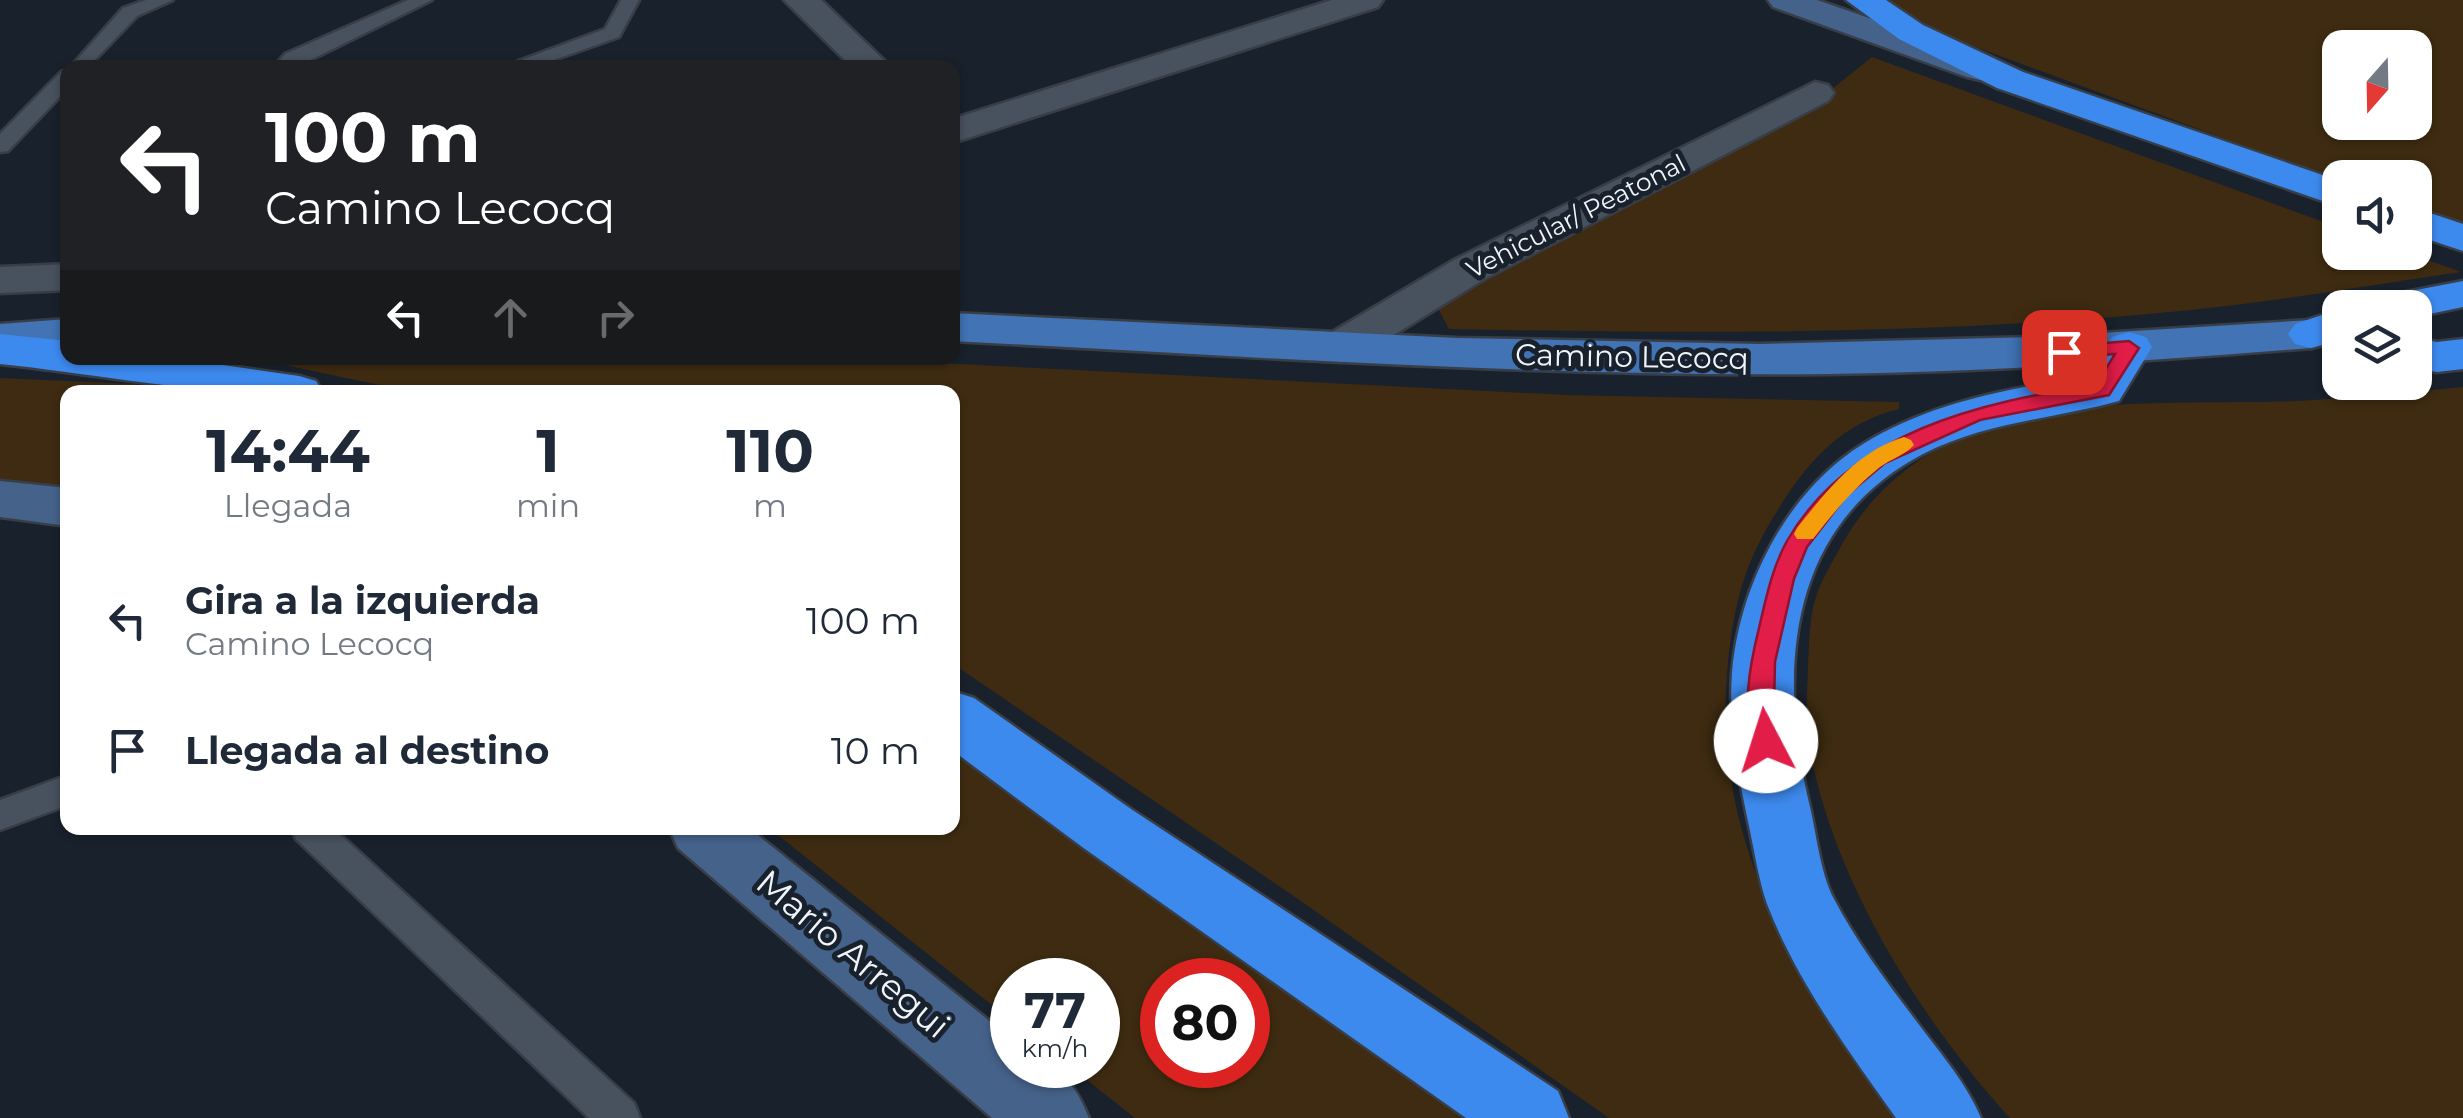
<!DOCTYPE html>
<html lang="es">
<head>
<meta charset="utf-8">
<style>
	body { margin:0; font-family:Montserrat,sans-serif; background:#f2f2f3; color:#1f2937; height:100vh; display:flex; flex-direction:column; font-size:38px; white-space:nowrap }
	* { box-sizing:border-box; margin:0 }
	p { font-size:32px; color:#747a83 }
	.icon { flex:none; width:55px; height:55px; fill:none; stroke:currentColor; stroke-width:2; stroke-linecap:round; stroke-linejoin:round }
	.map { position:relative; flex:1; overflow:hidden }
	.side { position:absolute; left:60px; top:385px; width:900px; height:450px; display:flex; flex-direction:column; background:#fff; border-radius:20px; box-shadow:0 2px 8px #0004 }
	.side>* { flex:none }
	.hud { position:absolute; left:60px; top:60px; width:900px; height:305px; border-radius:20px; box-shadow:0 2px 8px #0004; background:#202124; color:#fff; overflow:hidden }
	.needle { width:65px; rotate:200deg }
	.buttons { position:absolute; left:2322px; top:30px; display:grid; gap:20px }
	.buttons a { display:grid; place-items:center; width:110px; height:110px; border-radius:20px; background:#fff; box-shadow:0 2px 8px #0004; font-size:50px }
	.speed { position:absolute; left:990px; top:958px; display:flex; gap:20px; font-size:50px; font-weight:700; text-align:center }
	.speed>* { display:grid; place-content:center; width:130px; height:130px; border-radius:50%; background:#fff; box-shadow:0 2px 8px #0004; line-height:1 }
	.speed small { font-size:25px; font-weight:400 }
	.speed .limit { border:15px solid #d22; background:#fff; color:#111 }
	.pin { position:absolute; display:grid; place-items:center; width:85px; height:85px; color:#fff; margin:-42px; border-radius:20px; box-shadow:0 5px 15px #0006 }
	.me { position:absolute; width:110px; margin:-55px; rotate:355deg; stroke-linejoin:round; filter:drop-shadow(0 0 8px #0008) }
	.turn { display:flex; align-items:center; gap:35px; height:210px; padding:0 40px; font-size:45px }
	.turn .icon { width:130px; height:130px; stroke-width:2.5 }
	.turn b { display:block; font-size:70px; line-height:85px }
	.lanes { display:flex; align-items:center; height:95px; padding:0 40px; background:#0003; justify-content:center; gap:50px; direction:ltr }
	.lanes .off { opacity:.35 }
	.eta { display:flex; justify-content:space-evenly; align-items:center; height:170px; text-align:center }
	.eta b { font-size:60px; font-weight:700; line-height:70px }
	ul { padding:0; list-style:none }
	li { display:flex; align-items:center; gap:30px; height:130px; padding:0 40px }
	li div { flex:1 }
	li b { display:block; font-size:38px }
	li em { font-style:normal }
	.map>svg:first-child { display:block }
	.green { fill:#3e2b11; fill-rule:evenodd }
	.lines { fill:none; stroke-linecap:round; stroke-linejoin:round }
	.lane-casing { stroke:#383e47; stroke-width:5 }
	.street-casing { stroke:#383e47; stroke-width:5 }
	.secondary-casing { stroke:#383e47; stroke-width:5 }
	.primary-casing { stroke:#383e47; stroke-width:5 }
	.highway-casing { stroke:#383e47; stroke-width:5 }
	.lane { fill:#48515e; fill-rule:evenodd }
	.street { fill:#48515e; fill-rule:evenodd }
	.secondary { fill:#45628a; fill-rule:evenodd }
	.primary { fill:#4173b5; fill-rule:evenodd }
	.highway { fill:#3d8aef; fill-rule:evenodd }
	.route { fill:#e11d48; stroke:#92132f; stroke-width:2.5 }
	.slow { fill:#f59e0b }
	.labels { text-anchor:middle; stroke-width:10; stroke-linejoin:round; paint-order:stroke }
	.far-street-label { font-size:25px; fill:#eff5fc; stroke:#19212c }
	.street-label { font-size:30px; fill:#eff5fc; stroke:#19212c }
	.near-street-label { font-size:35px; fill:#eff5fc; stroke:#19212c }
</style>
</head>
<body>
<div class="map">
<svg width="2463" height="1118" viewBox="0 0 2463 1118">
	<rect width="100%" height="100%" fill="#19212c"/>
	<g class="green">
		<path d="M1879,0H2463V226L2415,209V178H2340V181L1921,27ZM2340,48H2415V122H2340Z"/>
		<path d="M1872,57L2340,228V252L2408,253L2461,272C2371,285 2281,301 2191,310C1945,335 1696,334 1449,329L1433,299L1822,97Z"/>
		<path d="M252,358H840L1566,395L1899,402V409C1841,423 1806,463 1776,513C1745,562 1734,603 1728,662C1710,844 1798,975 1897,1118H1609L1295,897L953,664L952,392H412Z"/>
		<polygon points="0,378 133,384 192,392 68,392 67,488 0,479"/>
		<path d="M2463,387V1118H2010C1921,1021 1834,881 1810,751C1805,724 1807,695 1808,668C1809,647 1809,621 1815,600C1820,582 1832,563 1841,546C1872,490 1921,450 1983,429C2082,395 2194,405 2297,401C2353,398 2408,392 2463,387Z"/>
		<path d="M953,752L1462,1118H1135L1068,1065H1098V980H1012V1021L769,828H952ZM1162,980H1248V1065H1162Z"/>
	</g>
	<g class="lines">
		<defs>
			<g id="lane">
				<polygon points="146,0 173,0 137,16 87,68 68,70 123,8"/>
				<polygon points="408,0 432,0 294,68 273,68 285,54"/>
				<polygon points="621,0 639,0 619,37 531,68 500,68 605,29"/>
				<polygon points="68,70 68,88 8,151 0,152 0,134 61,72"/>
				<polygon points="68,775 68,805 0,830 0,800"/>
				<polygon points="291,828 333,828 634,1103 640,1118 589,1118 296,839"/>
			</g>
			<g id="street">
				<polygon points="784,0 821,0 892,68 853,68"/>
				<polygon points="1332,0 1383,0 1378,7 952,143 952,119"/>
				<polygon points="1815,82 1828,85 1834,93 1828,101 1486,278 1358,357 1341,362 1324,357 1318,347 1324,337 1454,260"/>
				<polygon points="68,264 68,290 0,293 0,267"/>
			</g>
			<g id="secondary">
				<polygon points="1768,0 1817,0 1993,61 1998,69 1993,77 1980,80 1967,77 1773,7"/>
				<polygon points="0,481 68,488 68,526 0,517"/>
				<path d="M669,828H749L1012,1039V1065C1057,1065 1072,1076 1089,1118H992L678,848Z"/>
			</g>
			<g id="primary">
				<path d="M952,313L1457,338L1760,344L2036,337L2311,320L2327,324L2334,334L2327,344L2311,348C2150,361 1989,372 1828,374C1536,377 1244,356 952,341Z"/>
				<polygon points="68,319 68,347 0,352 0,324"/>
			</g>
			<g id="highway">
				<polygon points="1846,0 1886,0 1923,25 2023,72 2340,181 2340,207 1997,88 1899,39"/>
				<polygon points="2415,208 2463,224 2463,251 2415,235"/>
				<polygon points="2463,281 2463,307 2415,317 2415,308 2369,308 2375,298"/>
				<polygon points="2340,309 2340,339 2311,348 2295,344 2288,334 2295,324"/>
				<path d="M2129,332L2146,337L2152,347L2119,401C2053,419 1985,422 1923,454C1784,527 1777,676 1811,811C1817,839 1821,874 1834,899C1858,945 1892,989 1923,1030C1945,1059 1967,1085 1981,1118H1896C1849,1052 1796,980 1767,904C1759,881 1755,855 1750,831C1739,779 1728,726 1732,673C1739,586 1787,491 1863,444C1929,403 2010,388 2086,377L2112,337Z"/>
				<path d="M0,334L68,341V358H174L299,376L316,381L323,392C214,399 108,375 0,364Z"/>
				<polygon points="2415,338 2437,342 2463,339 2463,369 2437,372 2415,368"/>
				<polygon points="952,691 974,698 1131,809 1558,1091 1569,1118 1466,1118 1085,849 952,750"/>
			</g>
		</defs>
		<use href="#lane" class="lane-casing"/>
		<use href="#street" class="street-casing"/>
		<use href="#secondary" class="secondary-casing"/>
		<use href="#primary" class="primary-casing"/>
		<use href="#highway" class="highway-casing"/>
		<use href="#lane" class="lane"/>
		<use href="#street" class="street"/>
		<use href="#secondary" class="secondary"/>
		<use href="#primary" class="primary"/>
		<use href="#highway" class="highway"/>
	</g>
	<path class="route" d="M2129,341L2139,348L2109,395L1980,420L1885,463L1847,495L1807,547L1794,579L1775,662L1774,708L1779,741L1776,748L1766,751L1757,748C1740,713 1750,664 1759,628C1766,598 1772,568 1787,541C1850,432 1980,402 2096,385L2115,354L2064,358L2054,352L2057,347Z"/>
	<path class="slow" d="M1904,437L1911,440L1914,445C1905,455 1891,459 1880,467C1853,489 1834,512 1813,539H1797L1794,534L1797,528C1826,492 1857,451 1904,437Z"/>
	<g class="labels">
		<g class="far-street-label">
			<text transform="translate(1576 216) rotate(-27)" y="9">Vehicular/ Peatonal</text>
		</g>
		<g class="street-label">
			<text transform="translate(1632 357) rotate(1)" y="10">Camino Lecocq</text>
		</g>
		<g class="near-street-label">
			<text transform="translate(853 954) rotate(40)" y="12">Mario Arregui</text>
		</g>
	</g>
</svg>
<div class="buttons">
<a><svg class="needle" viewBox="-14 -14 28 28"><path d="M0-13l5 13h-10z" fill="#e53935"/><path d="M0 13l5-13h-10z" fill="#747a83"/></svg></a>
<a><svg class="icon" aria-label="sound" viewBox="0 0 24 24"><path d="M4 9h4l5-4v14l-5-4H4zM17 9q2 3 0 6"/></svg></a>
<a><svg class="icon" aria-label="layers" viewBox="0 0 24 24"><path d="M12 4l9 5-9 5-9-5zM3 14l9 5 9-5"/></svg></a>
</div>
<div class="speed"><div>77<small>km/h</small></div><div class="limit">80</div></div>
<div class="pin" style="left:2064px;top:352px;background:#d93025"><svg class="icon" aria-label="arrive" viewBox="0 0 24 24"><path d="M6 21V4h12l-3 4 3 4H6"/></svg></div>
<svg class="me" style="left:1766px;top:741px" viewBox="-20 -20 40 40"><circle r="19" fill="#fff"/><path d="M0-13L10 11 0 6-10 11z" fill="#e11d48"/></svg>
<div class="hud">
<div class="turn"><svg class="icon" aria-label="left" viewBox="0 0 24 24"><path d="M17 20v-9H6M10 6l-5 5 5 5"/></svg><div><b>100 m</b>Camino Lecocq</div></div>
<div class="lanes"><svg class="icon" aria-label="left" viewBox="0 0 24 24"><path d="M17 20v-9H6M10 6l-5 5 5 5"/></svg><svg class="icon off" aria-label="ahead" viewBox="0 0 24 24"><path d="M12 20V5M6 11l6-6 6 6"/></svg><svg class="icon off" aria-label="right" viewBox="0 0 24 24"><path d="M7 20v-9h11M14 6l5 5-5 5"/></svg></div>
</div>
<section class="side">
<div class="eta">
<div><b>14:44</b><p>Llegada</p></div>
<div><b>1</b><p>min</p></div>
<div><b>110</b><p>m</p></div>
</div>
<ul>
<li><svg class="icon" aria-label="left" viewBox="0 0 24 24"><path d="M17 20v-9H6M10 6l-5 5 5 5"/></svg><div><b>Gira a la izquierda</b><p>Camino Lecocq</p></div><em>100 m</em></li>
<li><svg class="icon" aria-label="arrive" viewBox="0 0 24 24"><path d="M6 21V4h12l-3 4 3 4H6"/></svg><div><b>Llegada al destino</b></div><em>10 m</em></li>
</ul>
</section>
</div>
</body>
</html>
